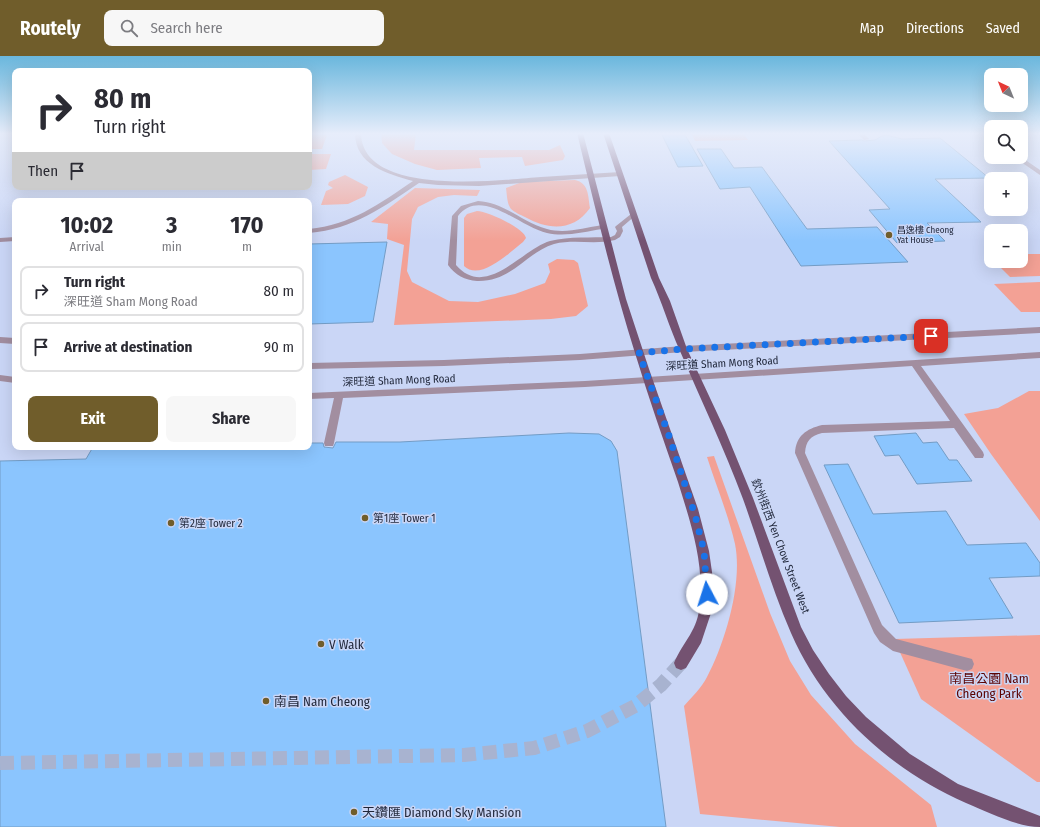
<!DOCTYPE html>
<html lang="en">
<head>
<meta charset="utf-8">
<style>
	body { margin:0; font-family:"Fira Sans Condensed","Noto Sans TC",sans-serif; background:#f7f7f7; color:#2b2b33; height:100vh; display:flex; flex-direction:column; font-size:15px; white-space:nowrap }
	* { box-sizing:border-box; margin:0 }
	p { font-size:13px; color:#7c7c81 }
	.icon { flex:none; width:22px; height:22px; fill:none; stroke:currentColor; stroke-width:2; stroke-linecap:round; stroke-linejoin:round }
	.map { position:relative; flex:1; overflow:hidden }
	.panel { position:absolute; left:12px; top:142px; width:300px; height:252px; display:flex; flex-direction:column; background:#fff; border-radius:8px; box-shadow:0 4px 16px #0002 }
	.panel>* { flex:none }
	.guide { position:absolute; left:12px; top:12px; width:300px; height:122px; border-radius:8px; box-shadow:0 4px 16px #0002; background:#fff; color:#2b2b33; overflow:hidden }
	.needle { width:26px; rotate:317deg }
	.controls { position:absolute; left:984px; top:12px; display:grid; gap:8px }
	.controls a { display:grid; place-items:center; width:44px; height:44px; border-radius:8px; background:#fff; box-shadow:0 4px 16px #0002; font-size:20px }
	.pin { position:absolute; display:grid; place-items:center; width:34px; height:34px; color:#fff; margin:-17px; border-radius:8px; box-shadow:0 2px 6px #0006 }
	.me { position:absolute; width:44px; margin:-22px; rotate:355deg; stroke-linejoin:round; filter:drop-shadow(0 0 3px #0008) }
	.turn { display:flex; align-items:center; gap:14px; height:84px; padding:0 16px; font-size:18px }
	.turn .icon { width:52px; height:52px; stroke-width:2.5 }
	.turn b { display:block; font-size:28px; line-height:34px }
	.then { display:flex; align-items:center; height:38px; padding:0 16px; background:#0003; gap:8px; font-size:15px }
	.eta { display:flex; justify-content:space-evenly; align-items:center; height:68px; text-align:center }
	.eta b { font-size:24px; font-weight:700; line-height:28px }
	.primary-button { display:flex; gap:8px; margin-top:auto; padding:8px 16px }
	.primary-button a { flex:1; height:46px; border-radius:8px; background:#705d2b; color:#fff; font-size:16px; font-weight:700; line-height:46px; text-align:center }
	.primary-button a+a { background:#f7f7f7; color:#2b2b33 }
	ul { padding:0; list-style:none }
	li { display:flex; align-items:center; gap:12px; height:50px; margin:0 8px 6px; padding:0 8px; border:2px solid #e1e1e2; border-radius:8px }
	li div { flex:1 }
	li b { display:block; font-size:15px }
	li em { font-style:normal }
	header { display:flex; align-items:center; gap:24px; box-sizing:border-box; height:56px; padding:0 20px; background:#705d2b; color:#fff }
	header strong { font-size:19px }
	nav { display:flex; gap:22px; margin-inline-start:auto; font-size:14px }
	.search { width:280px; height:36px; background:#f7f7f7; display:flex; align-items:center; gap:10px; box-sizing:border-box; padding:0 14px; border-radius:8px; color:#7c7c81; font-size:15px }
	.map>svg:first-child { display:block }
	.green { fill:#f3a195 }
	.building { fill:#8bc5fe; stroke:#739cc5 }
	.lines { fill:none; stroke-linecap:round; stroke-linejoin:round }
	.major-tunnel { stroke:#a8b3d0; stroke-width:14; stroke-dasharray:14 7; stroke-linecap:butt }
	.minor { fill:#a28ea0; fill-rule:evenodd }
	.major { fill:#745271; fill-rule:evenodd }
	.route { stroke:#1a73e8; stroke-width:7; stroke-dasharray:0 12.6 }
	.poi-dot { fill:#705d2b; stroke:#cad6f6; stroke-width:1.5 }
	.labels { text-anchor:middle; stroke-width:3; stroke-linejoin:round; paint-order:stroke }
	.far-poi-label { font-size:9px; fill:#1f2639; stroke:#cad6f6; text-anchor:start }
	.street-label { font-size:11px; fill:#1f2639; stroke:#cad6f6 }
	.poi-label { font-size:11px; fill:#1f2639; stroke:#cad6f6; text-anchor:start }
	.near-poi-label { font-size:13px; fill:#1f2639; stroke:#cad6f6; text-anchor:start }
	.near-park-label { font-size:13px; fill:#5c0302; stroke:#cad6f6 }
</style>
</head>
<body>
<header>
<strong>Routely</strong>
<div class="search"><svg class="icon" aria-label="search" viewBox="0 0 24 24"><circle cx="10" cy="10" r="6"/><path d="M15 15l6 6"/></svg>Search here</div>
<nav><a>Map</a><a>Directions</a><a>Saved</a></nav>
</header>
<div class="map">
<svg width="1040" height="771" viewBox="0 0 1040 771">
	<rect width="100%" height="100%" fill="#cad6f6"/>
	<g class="green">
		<polygon points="381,77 416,77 414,94 549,94 560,89 565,100 563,104 525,110 522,101 479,102 481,112 437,114 415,108 392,98 382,87"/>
		<polygon points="691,77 743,77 748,84 695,85"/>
		<polygon points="309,79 327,79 322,93 309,93"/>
		<polygon points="309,98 331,98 326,113 309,114"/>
		<polygon points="345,119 368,131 365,140 348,148 321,149 326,135 333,132 328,129 329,126"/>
		<path d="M575,124C589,127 588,140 590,152C573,176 548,174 525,161C521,159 514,156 511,153C507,148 507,139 506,132L522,126Z"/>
		<polygon points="415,132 480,134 477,140 454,139 438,141 418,151 412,163 407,215 412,226 449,245 478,246 515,238 545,227 550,216 548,208 557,203 574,204 578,207 588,250 576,260 551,263 394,269 404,189 387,183 388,168 371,166"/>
		<path d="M477,155C487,155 524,172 526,182L523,186C510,196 480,226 464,210V162L467,158Z"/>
		<polygon points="1021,198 1040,198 1040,220 1010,221 994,205 1021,205"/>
		<polygon points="1040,226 1040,256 1021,256 994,228"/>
		<polygon points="1029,335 1040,335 1040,465 991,398 964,358 998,352"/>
		<path d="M714,400L770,557L790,605L811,639L855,688L931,749L937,771H840L700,758L684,650C692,641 702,631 707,621C725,587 743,527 735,488C729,461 716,429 707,401Z"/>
		<polygon points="1040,579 1040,726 1037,726 921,643 894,583"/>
	</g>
	<g class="building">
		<polygon points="661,77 684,77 703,110 678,111"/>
		<polygon points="886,79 902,83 940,82 989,122 935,123 981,166 927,167 945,185 897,187 869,154 890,153 829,85 862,84 864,85 875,84 882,80"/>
		<polygon points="697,93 721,93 734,112 762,111 807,173 877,171 908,206 801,210 750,131 720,133"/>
		<polygon points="387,186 373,266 309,268 309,188"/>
		<polygon points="569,377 599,378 611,385 617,395 666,771 0,771 0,405 86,403 93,391 309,391 309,387 323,387 324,391 333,392 336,386 400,386"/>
		<polygon points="916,377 923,387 937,386 949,404 957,404 972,425 917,428 899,399 885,400 874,380"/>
		<polygon points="848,408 873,458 946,455 967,489 1026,487 1040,507 1040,520 989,522 1013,562 899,567 824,409"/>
	</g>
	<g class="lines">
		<polyline class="major-tunnel" points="0,707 464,699 534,692 587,675 635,650 661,629 681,607"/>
		<g class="minor">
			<path d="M355,77H361C362,142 500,124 541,121C567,119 594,118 620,116L623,118L620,120L479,130L438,129L419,127C383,151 354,173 309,177V173C351,169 379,148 413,125C388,118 355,109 355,77Z"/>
			<polygon points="857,77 863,77 869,83 864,84"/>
			<polygon points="981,77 988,77 991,79 991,84"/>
			<polygon points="1014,101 1021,101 1040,114 1040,119"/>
			<path d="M478,145C506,147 521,166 547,173C565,178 584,172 602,169L605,171L602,173C584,176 565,181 547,177C521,172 481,130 458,160L456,209C486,244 522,193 550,185C570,180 591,182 611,181L615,179L617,175L615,171L616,170L631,158L636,159L622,171L623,175L620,181L615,184C595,189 574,183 554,188C525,197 512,226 477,225C465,224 455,219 448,209L452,160L461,150Z"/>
			<polygon points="15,181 15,185 0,186 0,182"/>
			<polygon points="1040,271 1040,277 683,296 580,304 444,310 309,313 309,307 444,304 580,298 683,290"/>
			<polygon points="0,281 15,282 15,288 0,287"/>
			<path d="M1040,296V302L921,310L983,396L984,399L983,402H975L954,372L822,377C810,380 806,385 805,397L882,569L896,583L972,603L974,608L972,613L967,615L893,595L880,586L874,577L795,397C796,380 806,373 822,369L950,365L912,310L585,331L343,342L334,387L333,390H325L324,387L334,342L309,343V337L585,325Z"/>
			<polygon points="0,319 15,321 15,327 0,325"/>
		</g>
		<g class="major">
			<path d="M577,77H583L626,243L649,313L698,453L709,495L713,523L711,557L701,587L686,612L681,614L676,612L674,607C684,584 698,575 700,547C704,505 690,465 678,426C663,383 648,340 635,297C612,224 595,151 577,77Z"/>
			<path d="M603,77H609L659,222L670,245L687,293L725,374L753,442L801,571L813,594L829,618L846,640L866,661L910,698L958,728L1040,760V771C1017,771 988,756 966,747C890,714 824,653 791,577C772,534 759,487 743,443C724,392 701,344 680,295C669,271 662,246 651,222Z"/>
		</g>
	</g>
	<linearGradient id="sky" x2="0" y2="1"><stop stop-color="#6ab7dd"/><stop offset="0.42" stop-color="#e7edfb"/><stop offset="1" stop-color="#e7edfb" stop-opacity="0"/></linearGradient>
	<rect width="1040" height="185" fill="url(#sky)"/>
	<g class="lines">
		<polyline class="route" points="707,538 704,495 695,459 668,377 639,297 683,293 931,280"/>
	</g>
	<g class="poi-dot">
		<circle cx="889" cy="179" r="4"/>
		<circle cx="365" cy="462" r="4"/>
		<circle cx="171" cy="467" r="4"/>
		<circle cx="321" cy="588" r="4"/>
		<circle cx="266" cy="645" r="4"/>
		<circle cx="354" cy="756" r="4"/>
	</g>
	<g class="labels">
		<g class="far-poi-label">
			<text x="897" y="177">昌逸樓 Cheong<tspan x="897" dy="10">Yat House</tspan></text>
		</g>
		<g class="street-label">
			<text transform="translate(722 307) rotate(-3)" y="4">深旺道 Sham Mong Road</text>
			<text transform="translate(399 324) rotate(-2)" y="4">深旺道 Sham Mong Road</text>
			<text transform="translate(781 490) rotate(69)" y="4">欽州街西 Yen Chow Street West</text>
		</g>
		<g class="poi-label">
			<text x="373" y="466">第1座 Tower 1</text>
			<text x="179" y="471">第2座 Tower 2</text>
		</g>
		<g class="near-poi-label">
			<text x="329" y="593">V Walk</text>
			<text x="274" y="650">南昌 Nam Cheong</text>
			<text x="362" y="761">天鑽匯 Diamond Sky Mansion</text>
		</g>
		<g class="near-park-label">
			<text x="989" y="627">南昌公園 Nam<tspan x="989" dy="15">Cheong Park</tspan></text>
		</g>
	</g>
</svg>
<div class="controls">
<a><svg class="needle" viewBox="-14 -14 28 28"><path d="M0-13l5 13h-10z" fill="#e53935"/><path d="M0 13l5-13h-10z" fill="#7c7c81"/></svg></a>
<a><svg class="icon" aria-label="search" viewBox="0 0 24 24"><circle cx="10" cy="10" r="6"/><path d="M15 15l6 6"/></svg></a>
<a>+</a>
<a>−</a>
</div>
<div class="pin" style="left:931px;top:280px;background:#d93025"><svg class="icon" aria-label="arrive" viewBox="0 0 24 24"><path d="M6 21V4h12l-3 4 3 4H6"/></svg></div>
<svg class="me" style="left:707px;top:538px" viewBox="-20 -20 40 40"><circle r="19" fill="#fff"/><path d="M0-13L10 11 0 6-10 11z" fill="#1a73e8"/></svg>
<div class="guide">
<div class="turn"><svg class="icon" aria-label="right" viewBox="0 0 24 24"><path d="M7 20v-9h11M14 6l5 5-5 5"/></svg><div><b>80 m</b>Turn right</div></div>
<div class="then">Then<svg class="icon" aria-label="arrive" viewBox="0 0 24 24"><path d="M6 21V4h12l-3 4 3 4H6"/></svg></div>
</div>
<section class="panel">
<div class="eta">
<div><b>10:02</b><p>Arrival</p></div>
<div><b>3</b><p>min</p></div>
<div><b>170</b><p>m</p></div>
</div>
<ul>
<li><svg class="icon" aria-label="right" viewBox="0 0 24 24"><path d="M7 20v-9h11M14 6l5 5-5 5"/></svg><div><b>Turn right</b><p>深旺道 Sham Mong Road</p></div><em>80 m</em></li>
<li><svg class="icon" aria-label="arrive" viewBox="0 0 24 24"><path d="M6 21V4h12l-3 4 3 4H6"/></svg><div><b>Arrive at destination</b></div><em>90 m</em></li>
</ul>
<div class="primary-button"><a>Exit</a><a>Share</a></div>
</section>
</div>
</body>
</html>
